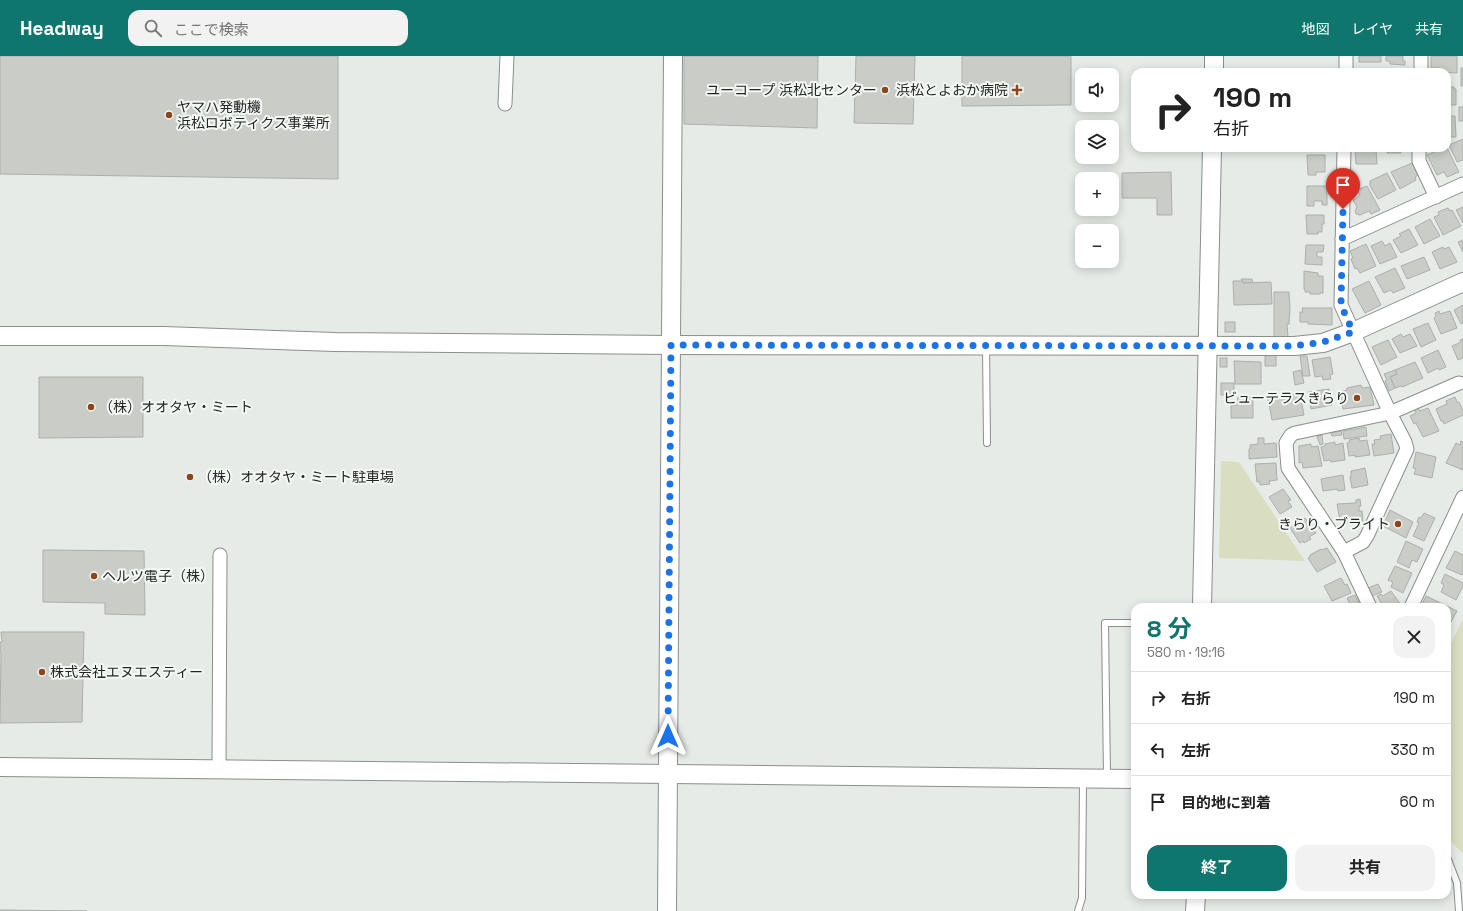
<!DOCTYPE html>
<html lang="ja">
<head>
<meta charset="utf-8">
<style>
	body { margin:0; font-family:"Space Grotesk","Noto Sans JP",sans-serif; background:#f2f2f2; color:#222; height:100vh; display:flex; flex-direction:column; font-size:15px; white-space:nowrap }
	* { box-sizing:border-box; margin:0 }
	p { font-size:13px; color:#767676 }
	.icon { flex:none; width:22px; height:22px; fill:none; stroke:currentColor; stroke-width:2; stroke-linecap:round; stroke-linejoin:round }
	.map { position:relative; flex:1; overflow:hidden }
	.sheet { position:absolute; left:1131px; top:547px; width:320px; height:296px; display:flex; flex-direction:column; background:#fff; border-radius:12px; box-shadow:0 2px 10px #0003 }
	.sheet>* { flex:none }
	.guide { position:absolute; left:1131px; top:12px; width:320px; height:84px; border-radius:12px; box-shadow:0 2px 10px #0003; background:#fff; color:#222; overflow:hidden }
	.buttons { position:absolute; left:1075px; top:12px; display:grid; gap:8px }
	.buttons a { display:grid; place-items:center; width:44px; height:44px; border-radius:8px; background:#fff; box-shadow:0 2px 10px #0003; font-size:20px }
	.pin { position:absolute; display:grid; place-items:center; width:34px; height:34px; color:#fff; margin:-41px -17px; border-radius:50% 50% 50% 0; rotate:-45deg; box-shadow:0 0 4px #0007 }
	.pin .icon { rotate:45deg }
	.me { position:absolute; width:44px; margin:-22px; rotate:0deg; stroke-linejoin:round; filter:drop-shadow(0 0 3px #0008) }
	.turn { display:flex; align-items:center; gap:14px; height:84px; padding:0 16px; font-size:18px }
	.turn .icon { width:52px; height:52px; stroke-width:2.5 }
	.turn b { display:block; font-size:28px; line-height:34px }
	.round { display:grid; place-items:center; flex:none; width:42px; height:42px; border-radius:12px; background:#f2f2f2 }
	.head { display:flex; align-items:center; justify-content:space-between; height:68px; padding:0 16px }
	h1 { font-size:24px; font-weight:700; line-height:30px; color:#0f766e }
	.primary-button { display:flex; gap:8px; margin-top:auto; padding:8px 16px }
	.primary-button a { flex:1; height:46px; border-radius:12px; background:#0f766e; color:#fff; font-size:16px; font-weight:700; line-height:46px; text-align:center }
	.primary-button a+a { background:#f2f2f2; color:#222 }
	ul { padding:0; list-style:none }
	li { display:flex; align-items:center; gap:12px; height:52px; padding:0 16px; border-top:1px solid #e0e0e0 }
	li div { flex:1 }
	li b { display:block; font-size:15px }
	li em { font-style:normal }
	header { display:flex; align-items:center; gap:24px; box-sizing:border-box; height:56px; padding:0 20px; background:#0f766e; color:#fff }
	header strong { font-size:19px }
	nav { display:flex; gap:22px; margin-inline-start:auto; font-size:14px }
	.search { width:280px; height:36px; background:#f2f2f2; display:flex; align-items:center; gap:10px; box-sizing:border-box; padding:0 14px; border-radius:12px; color:#767676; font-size:15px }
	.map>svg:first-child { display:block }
	.green { fill:#dadec0 }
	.building { fill:#c9ccc7; stroke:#acafab }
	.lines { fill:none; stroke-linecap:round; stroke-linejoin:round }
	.lane-casing { stroke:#8a8f8c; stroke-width:8 }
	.street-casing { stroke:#8a8f8c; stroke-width:15 }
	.secondary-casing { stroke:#8a8f8c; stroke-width:20 }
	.lane { stroke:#fff; stroke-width:6 }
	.street { stroke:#fff; stroke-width:13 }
	.secondary { stroke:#fff; stroke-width:18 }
	.route { stroke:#1a73e8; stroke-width:7; stroke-dasharray:0 12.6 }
	.poi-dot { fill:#8b471b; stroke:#f3f8f5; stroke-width:1.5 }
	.labels { text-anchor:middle; stroke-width:4; stroke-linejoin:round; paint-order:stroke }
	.poi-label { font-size:14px; fill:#242625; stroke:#f3f8f5; text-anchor:start }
</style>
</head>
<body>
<header>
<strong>Headway</strong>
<div class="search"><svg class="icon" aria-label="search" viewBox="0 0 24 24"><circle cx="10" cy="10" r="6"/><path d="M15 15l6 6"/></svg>ここで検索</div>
<nav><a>地図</a><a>レイヤ</a><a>共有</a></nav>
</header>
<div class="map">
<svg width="1463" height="855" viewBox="0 0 1463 855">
	<rect width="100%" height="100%" fill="#e6ebe7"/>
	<g class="green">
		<polygon points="1221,405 1239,406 1305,505 1219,502"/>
		<polygon points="1463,562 1463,798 1447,781 1447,597"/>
	</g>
	<g class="building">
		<polygon points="0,0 338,0 338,123 0,118"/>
		<polygon points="684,0 818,0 817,72 684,68"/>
		<polygon points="856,0 915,0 913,68 854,67"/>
		<polygon points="962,0 1071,0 1071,49 962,50"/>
		<rect x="1359" y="0" width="22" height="6"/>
		<polygon points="1386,0 1403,0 1403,5 1405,5 1405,9 1390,8 1390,5 1386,5"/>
		<polygon points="1431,0 1457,0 1457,17 1440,16 1440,12 1431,12"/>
		<rect x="1461" y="12" width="2" height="18"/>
		<polygon points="1447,31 1454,31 1454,33 1456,33 1456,49 1447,49"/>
		<rect x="1459" y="51" width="4" height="14"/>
		<polygon points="1447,60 1455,60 1456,81 1447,81"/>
		<polygon points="1463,83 1463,104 1457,106 1449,89"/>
		<polygon points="1384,92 1403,92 1403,93 1400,93 1401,97 1387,97 1387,93 1384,93"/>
		<polygon points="1443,92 1447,92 1459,116 1447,121 1444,116 1437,119 1427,99"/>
		<polygon points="1355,93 1376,93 1377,108 1356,108"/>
		<polygon points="1307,99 1325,99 1325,116 1316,116 1316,119 1308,119"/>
		<polygon points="1412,107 1418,119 1415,121 1416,124 1400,133 1391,116"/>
		<polygon points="1171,116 1172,159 1157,159 1157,142 1122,142 1122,117"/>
		<polygon points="1387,117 1396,134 1378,143 1370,130 1370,125"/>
		<polygon points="1307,130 1327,130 1327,149 1322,149 1322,145 1314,145 1314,150 1307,150"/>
		<polygon points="1367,130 1380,154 1371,158 1369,155 1360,159 1356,158 1355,155 1357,151 1353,144 1357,142 1360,139 1357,134"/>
		<polygon points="1463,151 1463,167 1456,154"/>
		<polygon points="1448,152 1450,155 1452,154 1461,170 1443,179 1434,161 1439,159 1438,156"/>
		<polygon points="1306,159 1324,159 1324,168 1322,168 1322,176 1318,176 1318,178 1307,178"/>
		<polygon points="1430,163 1440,180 1424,188 1415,171"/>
		<polygon points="1409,173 1418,189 1401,197 1393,184 1401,180 1399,178"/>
		<polygon points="1463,184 1463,196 1458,186"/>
		<polygon points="1382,185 1385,190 1390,187 1397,201 1380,208 1371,190"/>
		<polygon points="1366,188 1376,210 1360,217 1357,212 1355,213 1351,203 1353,202 1350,195"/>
		<polygon points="1306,189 1324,189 1323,196 1317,196 1317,201 1322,201 1322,209 1305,208"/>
		<polygon points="1443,191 1444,193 1449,191 1457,206 1440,213 1432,196"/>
		<polygon points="1424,201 1430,214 1407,223 1401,210"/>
		<polygon points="1395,212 1405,232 1393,237 1391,234 1384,237 1375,221"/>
		<polygon points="1304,215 1318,217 1318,220 1323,220 1323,237 1320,237 1320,238 1310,238 1310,236 1305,236 1305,233 1304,233"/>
		<polygon points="1241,223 1252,223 1253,227 1243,227"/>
		<polygon points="1233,225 1243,225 1243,227 1271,226 1272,248 1234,249"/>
		<polygon points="1369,225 1381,249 1365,257 1352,233"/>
		<polygon points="1274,236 1289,236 1290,253 1289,268 1287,268 1288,281 1274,281"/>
		<polygon points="1463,249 1463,267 1461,268 1454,254"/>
		<polygon points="1302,252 1332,252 1332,269 1308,268 1308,266 1300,266 1300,256 1303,256"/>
		<polygon points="1439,255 1440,258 1450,255 1457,272 1441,278 1434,262 1436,260 1435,257"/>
		<rect x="1225" y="266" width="10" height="10"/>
		<polygon points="1428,267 1436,284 1421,291 1413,273"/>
		<polygon points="1401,278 1403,281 1410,278 1417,290 1400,297 1392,283"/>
		<polygon points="1463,283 1463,302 1458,304 1452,290 1461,286 1460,284"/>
		<polygon points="1388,284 1397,301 1381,309 1372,291"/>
		<polygon points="1438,294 1446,311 1439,314 1438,312 1428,317 1421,302"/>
		<polygon points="1276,299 1276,310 1265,310 1265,300"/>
		<polygon points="1300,300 1307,300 1310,320 1303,320"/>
		<polygon points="1330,301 1333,318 1330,319 1331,323 1323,324 1322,320 1315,321 1312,304"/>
		<rect x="1220" y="302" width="7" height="9"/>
		<polygon points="1234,305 1261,306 1261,328 1235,328"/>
		<polygon points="1415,306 1423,322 1402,331 1401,330 1395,332 1390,321 1397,318 1395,314"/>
		<polygon points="1301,314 1304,327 1295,329 1293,316"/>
		<polygon points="1395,314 1397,318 1390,321 1395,332 1389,335 1385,325 1387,324 1384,318"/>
		<polygon points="39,321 143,321 143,381 39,382"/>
		<rect x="1221" y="327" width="13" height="12"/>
		<polygon points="1361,329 1362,332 1370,331 1374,349 1343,353 1340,336 1347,334 1347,332"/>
		<polygon points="1329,333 1332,349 1311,353 1308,336"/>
		<polygon points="1300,337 1304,359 1272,364 1268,343"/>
		<polygon points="1238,341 1253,341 1253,362 1231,362 1231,350 1237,349"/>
		<polygon points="1455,341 1457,346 1459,346 1463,355 1463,359 1444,368 1443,365 1441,365 1436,353 1447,348 1446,345"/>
		<polygon points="1418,352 1420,355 1428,352 1439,375 1423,381 1416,367 1414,368 1410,360 1416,357 1414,353"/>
		<polygon points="1366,371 1367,380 1344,383 1343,375"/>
		<polygon points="1341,375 1342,379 1332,380 1331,377"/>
		<polygon points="1391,378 1394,397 1374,400 1372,388 1375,388 1374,384 1381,383 1380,380"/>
		<polygon points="1322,379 1323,388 1320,389 1317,380"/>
		<polygon points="1258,382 1264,382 1264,388 1276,387 1277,401 1249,403 1249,393 1250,393 1250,389 1258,388"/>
		<polygon points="1359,382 1360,385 1367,384 1370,399 1355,401 1355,399 1349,400 1347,387 1350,386 1349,384"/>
		<polygon points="1461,385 1463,386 1463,414 1446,407 1456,387 1460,389"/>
		<polygon points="1335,386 1335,389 1343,387 1345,404 1331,406 1330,404 1324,405 1321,391 1325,390 1325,388"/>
		<polygon points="1311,388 1311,391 1318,390 1322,410 1303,412 1302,406 1299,407 1299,390"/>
		<polygon points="1416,396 1436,401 1432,422 1414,418 1416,413 1413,412"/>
		<polygon points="1276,407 1277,424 1269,425 1270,428 1260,429 1260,426 1257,426 1255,408"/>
		<polygon points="1365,412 1368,429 1352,432 1350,421 1351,421 1351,415"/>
		<polygon points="1343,419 1345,434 1338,435 1337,433 1323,435 1321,423"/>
		<polygon points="1283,433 1291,444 1288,445 1292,451 1280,458 1269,441"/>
		<polygon points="1360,443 1361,450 1359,450 1359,455 1362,455 1363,466 1348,468 1348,464 1340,465 1337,448 1356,447 1356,444"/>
		<polygon points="1390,454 1413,466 1406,482 1383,470"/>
		<polygon points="1424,457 1435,462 1424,485 1413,480 1419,467 1417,466 1419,461 1421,462"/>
		<polygon points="1305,462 1316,477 1309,481 1311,483 1304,487 1303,485 1300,487 1290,472"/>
		<polygon points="1406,485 1423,493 1417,506 1412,504 1409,512 1397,506"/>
		<polygon points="1327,492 1336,506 1317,516 1308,502 1310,501 1310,499 1321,493 1322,494"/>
		<polygon points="43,494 144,495 145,559 105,558 105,547 43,546"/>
		<polygon points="1455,495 1463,499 1463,516 1462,519 1446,512"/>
		<polygon points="1395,510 1412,517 1403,537 1391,531 1393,526 1388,524"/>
		<polygon points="1445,518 1463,527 1463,530 1456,544 1441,536 1444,529 1441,527"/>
		<polygon points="1341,522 1345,529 1347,528 1351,537 1332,545 1324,530"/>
		<polygon points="1378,528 1382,536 1372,540 1368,532"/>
		<polygon points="1391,535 1401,549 1398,551 1384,551 1377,540 1381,538 1383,540"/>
		<polygon points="1355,539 1359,547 1351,550 1347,542"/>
		<polygon points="1426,540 1457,555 1447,573 1447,551 1421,551"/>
		<polygon points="1,576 84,576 82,666 0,667 1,597 0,597 0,586 2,586"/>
		<polygon points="0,854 87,855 0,855"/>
	</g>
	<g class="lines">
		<defs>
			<g id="lane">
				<polyline points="986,290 987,387"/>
				<polyline points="1107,721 1105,567 1135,567"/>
				<polyline points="1447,801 1457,827 1459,855"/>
				<polyline points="1078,855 1082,842 1083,724"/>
			</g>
			<g id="street">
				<polyline points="1346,16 1346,0"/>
				<polyline points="1421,16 1421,0"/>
				<polyline points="505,48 507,0"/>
				<polyline points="1344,92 1341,249 1390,357 1405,386 1407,393 1367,480 1363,486 1344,496"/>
				<polyline points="1419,92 1419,105 1436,141"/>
				<polyline points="1342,183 1463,128"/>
				<polyline points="1370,551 1344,496 1288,412 1286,387 1291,379 1295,377 1390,357 1459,327"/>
				<polyline points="1411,551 1463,441"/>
				<polyline points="219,713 220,499"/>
			</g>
			<g id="secondary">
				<polyline points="1214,16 1214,0"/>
				<polyline points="0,280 164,280 335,286 671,289 1294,290 1323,287 1353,276 1463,226"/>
				<polyline points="1202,551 1212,92"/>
				<polyline points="0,711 1135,723"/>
				<polyline points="667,855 673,0"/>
				<polyline points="1195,855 1196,839"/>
			</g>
		</defs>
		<use href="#lane" class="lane-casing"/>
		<use href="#street" class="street-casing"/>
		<use href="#secondary" class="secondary-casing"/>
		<use href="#lane" class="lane"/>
		<use href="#street" class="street"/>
		<use href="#secondary" class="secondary"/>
	</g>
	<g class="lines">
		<polyline class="route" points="668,680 671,289 1294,290 1323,286 1353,276 1341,249 1343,153"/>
	</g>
	<g class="poi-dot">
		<circle cx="885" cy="34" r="4"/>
		<path d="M1015 28h4v4h4v4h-4v4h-4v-4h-4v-4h4z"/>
		<circle cx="169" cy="59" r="4"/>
		<circle cx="1357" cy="342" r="4"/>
		<circle cx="91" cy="351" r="4"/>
		<circle cx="190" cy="421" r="4"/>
		<circle cx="1398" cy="468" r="4"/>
		<circle cx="94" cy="520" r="4"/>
		<circle cx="42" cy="616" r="4"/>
	</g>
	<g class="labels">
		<g class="poi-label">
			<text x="877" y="39" text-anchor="end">ユーコープ 浜松北センター</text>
			<text x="1008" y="39" text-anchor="end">浜松とよおか病院</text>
			<text x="177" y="56">ヤマハ発動機<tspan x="177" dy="16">浜松ロボティクス事業所</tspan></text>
			<text x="1349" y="347" text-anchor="end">ビューテラスきらり</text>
			<text x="99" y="356">（株）オオタヤ・ミート</text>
			<text x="198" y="426">（株）オオタヤ・ミート駐車場</text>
			<text x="1390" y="473" text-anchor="end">きらり・ブライト</text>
			<text x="102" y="525">ヘルツ電子（株）</text>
			<text x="50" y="621">株式会社エヌエスティー</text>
		</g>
	</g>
</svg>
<div class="buttons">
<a><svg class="icon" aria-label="sound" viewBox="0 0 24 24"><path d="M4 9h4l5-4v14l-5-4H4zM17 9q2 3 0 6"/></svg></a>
<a><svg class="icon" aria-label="layers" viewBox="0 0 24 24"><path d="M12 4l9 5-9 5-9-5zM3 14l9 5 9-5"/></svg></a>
<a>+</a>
<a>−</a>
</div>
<div class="pin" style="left:1343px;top:153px;background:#d93025"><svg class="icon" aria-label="arrive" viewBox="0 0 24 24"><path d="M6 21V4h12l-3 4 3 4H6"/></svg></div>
<svg class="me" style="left:668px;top:680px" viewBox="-20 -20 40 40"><path d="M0-17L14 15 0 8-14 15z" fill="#1a73e8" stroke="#fff" stroke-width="4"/></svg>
<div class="guide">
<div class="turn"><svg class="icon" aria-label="right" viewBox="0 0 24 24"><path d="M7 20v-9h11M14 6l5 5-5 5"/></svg><div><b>190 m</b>右折</div></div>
</div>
<section class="sheet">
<div class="head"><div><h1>8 分</h1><p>580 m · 19:16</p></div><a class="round"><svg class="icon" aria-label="close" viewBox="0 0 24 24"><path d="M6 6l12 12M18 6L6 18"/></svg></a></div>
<ul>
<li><svg class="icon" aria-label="right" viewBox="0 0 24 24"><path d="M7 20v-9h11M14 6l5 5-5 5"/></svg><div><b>右折</b></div><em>190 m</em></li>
<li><svg class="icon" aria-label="left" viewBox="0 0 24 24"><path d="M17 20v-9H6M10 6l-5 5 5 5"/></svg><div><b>左折</b></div><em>330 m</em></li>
<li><svg class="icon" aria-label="arrive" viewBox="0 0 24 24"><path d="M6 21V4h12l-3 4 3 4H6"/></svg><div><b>目的地に到着</b></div><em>60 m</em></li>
</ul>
<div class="primary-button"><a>終了</a><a>共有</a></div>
</section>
</div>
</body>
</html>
